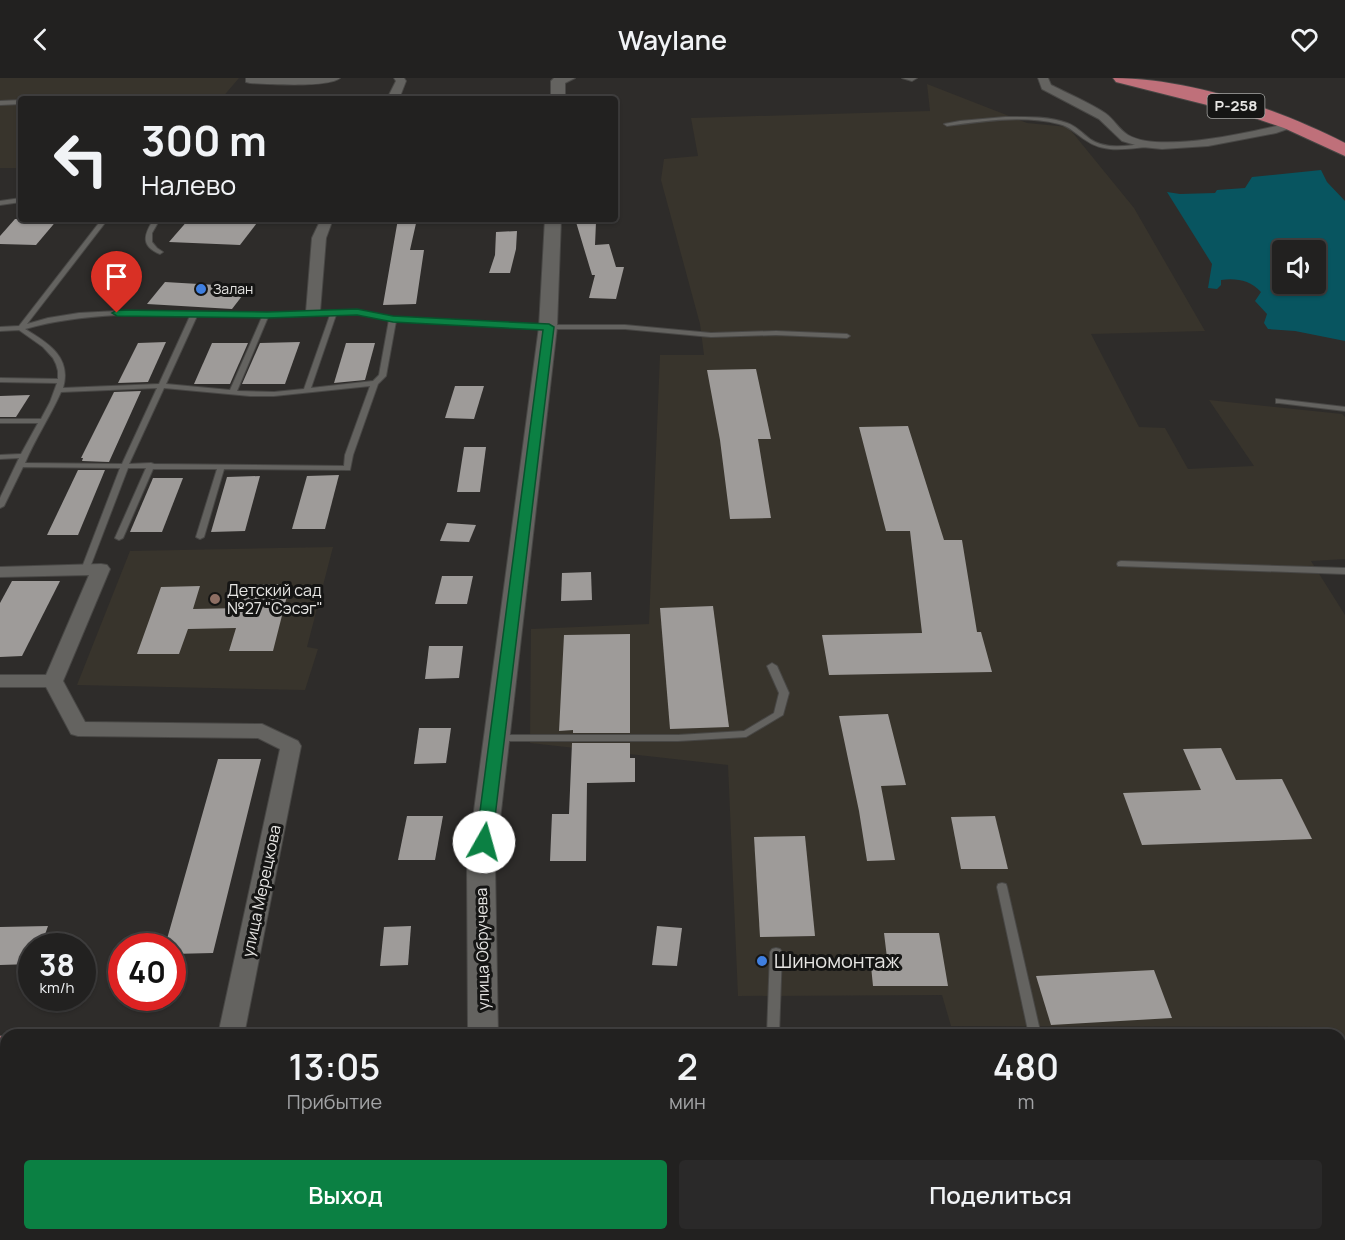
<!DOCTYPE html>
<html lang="ru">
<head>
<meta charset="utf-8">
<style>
	body { margin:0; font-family:Manrope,sans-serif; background:#2a2929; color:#f1f3f6; height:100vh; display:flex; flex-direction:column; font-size:22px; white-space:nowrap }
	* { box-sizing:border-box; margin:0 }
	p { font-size:20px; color:#a2a3a5 }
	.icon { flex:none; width:33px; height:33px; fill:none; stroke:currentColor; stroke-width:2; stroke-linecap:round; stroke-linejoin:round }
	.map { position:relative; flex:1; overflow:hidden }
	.details { position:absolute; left:0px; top:951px; width:1346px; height:212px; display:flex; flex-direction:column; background:#222120; border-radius:18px 18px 0 0; box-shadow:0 2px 4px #0004,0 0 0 2px #3f3e3e }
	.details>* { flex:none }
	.top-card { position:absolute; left:18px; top:18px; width:600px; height:126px; border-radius:6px; box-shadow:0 2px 4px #0004,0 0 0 2px #3f3e3e; background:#222120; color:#f1f3f6; overflow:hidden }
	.tools { position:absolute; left:1272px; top:162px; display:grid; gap:12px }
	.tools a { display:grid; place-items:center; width:54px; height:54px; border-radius:6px; background:#222120; box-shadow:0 2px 4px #0004,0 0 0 2px #3f3e3e; font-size:30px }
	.speed { position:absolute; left:18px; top:855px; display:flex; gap:12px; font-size:30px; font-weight:700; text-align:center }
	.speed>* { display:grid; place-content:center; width:78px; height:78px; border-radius:50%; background:#222120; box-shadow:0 2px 4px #0004,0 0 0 2px #3f3e3e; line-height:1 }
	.speed small { font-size:15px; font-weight:400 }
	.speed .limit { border:9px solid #d22; background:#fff; color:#111 }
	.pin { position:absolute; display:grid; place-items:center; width:51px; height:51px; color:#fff; margin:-62px -26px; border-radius:50% 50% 50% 0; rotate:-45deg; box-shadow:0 0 6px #0007 }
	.pin .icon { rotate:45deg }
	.me { position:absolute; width:66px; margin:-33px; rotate:7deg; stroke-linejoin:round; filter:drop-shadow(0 0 4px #0008) }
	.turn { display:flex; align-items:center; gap:21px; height:126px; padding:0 24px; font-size:27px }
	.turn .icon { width:78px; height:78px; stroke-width:2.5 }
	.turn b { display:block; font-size:42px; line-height:51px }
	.eta { display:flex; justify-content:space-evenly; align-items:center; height:102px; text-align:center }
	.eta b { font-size:36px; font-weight:600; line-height:42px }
	.primary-button { display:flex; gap:12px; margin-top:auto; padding:12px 24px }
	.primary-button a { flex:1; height:69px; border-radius:6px; background:#0b8043; color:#fff; font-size:24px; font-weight:600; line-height:69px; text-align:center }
	.primary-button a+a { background:#2a2929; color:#f1f3f6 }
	header { display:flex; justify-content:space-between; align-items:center; height:78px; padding:0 24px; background:#222120; font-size:27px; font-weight:600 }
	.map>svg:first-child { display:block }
	.built { fill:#38342c }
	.water { fill:#085560; fill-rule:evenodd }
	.building { fill:#9e9b99 }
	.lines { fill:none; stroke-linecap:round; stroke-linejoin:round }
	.service-casing { stroke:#484745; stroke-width:2 }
	.minor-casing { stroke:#484745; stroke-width:2 }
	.tertiary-casing { stroke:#484745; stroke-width:2 }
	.primary-casing { stroke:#484745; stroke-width:2 }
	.trunk-casing { stroke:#484745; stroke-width:2 }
	.service { fill:#646360; fill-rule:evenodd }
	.minor { fill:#646360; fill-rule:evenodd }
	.tertiary { fill:#646360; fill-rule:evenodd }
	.primary { fill:#a86d73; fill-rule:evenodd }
	.trunk { fill:#bf707a; fill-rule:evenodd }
	.route { fill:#0b8043; stroke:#07532c; stroke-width:1.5 }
	.shop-dot { fill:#3f7fe0; stroke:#151514; stroke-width:2 }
	.education-dot { fill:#8d6e63; stroke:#151514; stroke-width:2 }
	.labels { text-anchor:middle; stroke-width:6; stroke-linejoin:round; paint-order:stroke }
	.far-poi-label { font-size:14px; fill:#e6e5e3; stroke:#151514; text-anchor:start }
	.shield { fill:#151514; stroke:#a7a7a5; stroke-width:1.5 }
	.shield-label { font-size:15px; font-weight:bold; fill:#e6e5e3 }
	.poi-label { font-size:16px; fill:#e6e5e3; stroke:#151514; text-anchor:start }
	.street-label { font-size:16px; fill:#e6e5e3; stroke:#151514 }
	.near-poi-label { font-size:20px; fill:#e6e5e3; stroke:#151514; text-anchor:start }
</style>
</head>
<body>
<header><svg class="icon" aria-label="back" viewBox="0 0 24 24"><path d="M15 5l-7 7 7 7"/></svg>Waylane<svg class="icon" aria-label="heart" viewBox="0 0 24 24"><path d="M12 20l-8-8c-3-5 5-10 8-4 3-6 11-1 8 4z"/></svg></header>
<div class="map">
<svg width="1345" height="1162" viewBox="0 0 1345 1162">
	<rect width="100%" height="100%" fill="#2e2c2a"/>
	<g class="built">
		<polygon points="0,0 239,0 221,21 21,21 21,90 0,90"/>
		<polygon points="927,6 1027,45 1068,49 1134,130 1205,253 1091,256 1139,349 1165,350 1188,391 1254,388 1209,322 1342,336 1345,339 1345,481 1311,483 1345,537 1345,1008 1340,996 1340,957 1322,957 1318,949 951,948 942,917 738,918 728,687 530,665 531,551 649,546 660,277 704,277 700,246 661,102 664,81 698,78 691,40 930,33"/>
		<polygon points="333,469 307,569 318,571 305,612 77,607 130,473"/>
	</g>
	<path class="water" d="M1321,92L1327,104L1345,123V263L1295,253L1268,251L1264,245L1267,236L1255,223L1261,214C1250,202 1236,200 1221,202V207L1217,211L1208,210L1212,186L1167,114L1180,116L1215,115L1217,112L1245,110L1252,99ZM1282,172H1316V206H1282Z"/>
	<g class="building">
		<polygon points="15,141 58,141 36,167 0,166 0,158"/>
		<polygon points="189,141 260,141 240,167 169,164"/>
		<polygon points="398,141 417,141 410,172 424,172 416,226 383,227"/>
		<polygon points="576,144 596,144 595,167 609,166 616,189 624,189 616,221 589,220 595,197 592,197"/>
		<polygon points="517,153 516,171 510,195 489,195 495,177 496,154"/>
		<polygon points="165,204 249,209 232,231 147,226"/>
		<polygon points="166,264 148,304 118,305 138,265"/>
		<polygon points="300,264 285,306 242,306 260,265"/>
		<polygon points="212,265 248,265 230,306 194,306"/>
		<polygon points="346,265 375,265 365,302 334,305"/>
		<polygon points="756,291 771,361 758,361 771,440 730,441 720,362 707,292"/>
		<polygon points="455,308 484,308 474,341 445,340"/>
		<polygon points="141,313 109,384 82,383 83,380 81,380 114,314"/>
		<polygon points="30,317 16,339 0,339 0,318"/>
		<polygon points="908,348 944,462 962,462 977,554 981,554 992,594 829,597 822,557 922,555 910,453 886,453 859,349"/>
		<polygon points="464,369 486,369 480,414 457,414"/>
		<polygon points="78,392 105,392 78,457 47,457"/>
		<polygon points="339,397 325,451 292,451 307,398"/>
		<polygon points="260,398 245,453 211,454 227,399"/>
		<polygon points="153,400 183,400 162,454 130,454"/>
		<polygon points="447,445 476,447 469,464 440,463"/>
		<polygon points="591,494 592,522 561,523 562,495"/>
		<polygon points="442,498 473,498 467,526 435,526"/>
		<polygon points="12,503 60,503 22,578 0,579 0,525"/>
		<polygon points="290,506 273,573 229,573 236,550 188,551 179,576 137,576 161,509 200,508 193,531 241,530 248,507"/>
		<polygon points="713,528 729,649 670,651 660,530"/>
		<polygon points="630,556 630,655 573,655 573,652 559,653 564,557"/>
		<polygon points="429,568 463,568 459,600 425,601"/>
		<polygon points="888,636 906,707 881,708 895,782 867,783 859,733 839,638"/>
		<polygon points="419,650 451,650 446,685 414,686"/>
		<polygon points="572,665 630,665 630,680 635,680 635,704 587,705 586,783 550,783 552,736 569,736"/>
		<polygon points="1221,670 1236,702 1282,701 1312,761 1142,767 1123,715 1201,712 1183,671"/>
		<polygon points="218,681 261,681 213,875 172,876 172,868 165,868"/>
		<polygon points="407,738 443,738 435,782 398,782"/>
		<polygon points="995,738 1008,791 961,791 951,739"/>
		<polygon points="805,758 815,858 760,859 754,759"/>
		<polygon points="48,848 41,868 32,868 32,886 0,887 0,849"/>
		<polygon points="411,848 408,887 380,888 384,849"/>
		<polygon points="657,848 682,850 677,888 652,887"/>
		<polygon points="884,855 939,855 948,908 873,908 871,888 888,888"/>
		<polygon points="1154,892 1172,940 1051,947 1036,898"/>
	</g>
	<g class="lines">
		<defs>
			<g id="service">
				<polygon points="21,22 21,26 0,27 0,23"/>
				<path d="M1005,39C1025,39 1047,38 1067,45C1076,48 1082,55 1090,61C1106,72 1128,68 1146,65L1149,67L1146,69C1127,71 1104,75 1087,63C1077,57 1071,49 1059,46C1023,37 983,43 947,48L944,46L960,43Z"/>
				<polygon points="21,120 21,124 0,127 0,123"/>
				<path d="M102,141H108L27,246L48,240L79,235L117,233L266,235L357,232L393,239L548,247H625L711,255L776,253L847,256L850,258L847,260L776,257L711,259L625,251H548L396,243L386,298L378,306L353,377L350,392L224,391L204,459L200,461L196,459L217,391H153L123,460L119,462L115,460L146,390H128L89,492L85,495L81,492L120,390L23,389L4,428L0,430V420L19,380L0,381V377L21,376L38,345H0V341H41L50,324L57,305L0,304V300L58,301V293L56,286L53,280L43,269L19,252L0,253V249L19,248ZM357,236L389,242L379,297L373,303L311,310L336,237ZM117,237L190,238L159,306L63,310C72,279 48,265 25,251C56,242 85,239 117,237ZM330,237L304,311L274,314L237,313L268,239ZM197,238L262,239L230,312L166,306ZM370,308L345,377L344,388L154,386L151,385L129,386L164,310L250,318H274ZM157,310L122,386L25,385C36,359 50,339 61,314Z"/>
				<path d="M154,141H160L152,155V164L157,170L163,174L160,176C140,168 144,156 154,141Z"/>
				<polygon points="1276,321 1345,329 1345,333 1279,325 1276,325"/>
				<polygon points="1121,483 1345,490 1345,496 1118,488 1117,486 1118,484"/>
				<polygon points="772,585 777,588 789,615 783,637 746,659 678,663 500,663 495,660 500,657 678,657 744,653 774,635 779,615 767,588"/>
				<polygon points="1002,805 1006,806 1007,809 1041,957 1029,957 997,809 998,806"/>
				<polygon points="776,870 780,871 782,874 779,957 767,957 770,874 772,871"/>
				<polygon points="1228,1156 1241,1156 1241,1162 1229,1162"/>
			</g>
			<g id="minor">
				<path d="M246,0H340C328,10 268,6 250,5L246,4Z"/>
				<polygon points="394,0 404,0 406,3 399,21 387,21 396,3"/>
				<polygon points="902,0 917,0 912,3"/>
				<path d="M1038,0H1048L1051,7C1069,16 1088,24 1105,35C1114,41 1119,52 1128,57C1161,76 1256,53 1293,44L1299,47L1276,55L1208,68L1162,71L1142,69L1122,63L1099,41L1042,11Z"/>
				<polygon points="321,141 333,141 326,160 320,234 313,238 306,234 312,160"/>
				<polygon points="101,486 107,487 110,491 63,603 85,644 262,646 298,663 301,668 244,957 218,957 280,671 258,660 78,658 71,656 46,609 0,609 0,597 46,597 89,497 0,499 0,489"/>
				<rect x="0" y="1011" width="6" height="22"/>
			</g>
			<g id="tertiary">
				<polygon points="554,0 575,0 565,5 565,21 551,21 551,3"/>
				<polygon points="545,141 561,141 557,249 495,785 498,957 468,957 467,785 539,249"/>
				<polygon points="135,1156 169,1156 168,1162 134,1162"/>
			</g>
			<g id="primary">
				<rect x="0" y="958" width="6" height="32"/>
				<polygon points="1340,1103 1345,1104 1345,1140 1340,1139"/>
			</g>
			<path id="trunk" d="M1113,0C1189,0 1278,31 1345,65V78L1284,50L1243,36L1116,4Z"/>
		</defs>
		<use href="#service" class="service-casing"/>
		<use href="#minor" class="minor-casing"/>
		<use href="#tertiary" class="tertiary-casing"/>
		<use href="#primary" class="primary-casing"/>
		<use href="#trunk" class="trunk-casing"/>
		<use href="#service" class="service"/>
		<use href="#minor" class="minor"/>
		<use href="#tertiary" class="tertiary"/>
		<use href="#primary" class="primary"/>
		<use href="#trunk" class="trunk"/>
	</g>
	<polygon class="route" points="357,231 393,238 549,246 554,249 492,764 490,768 479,768 476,764 543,252 393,244 357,237 267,240 117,238 112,235 117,232 267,234"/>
	<g class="shop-dot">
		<circle cx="201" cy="211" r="6"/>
		<circle cx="762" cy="883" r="6"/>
	</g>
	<circle class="education-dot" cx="215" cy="521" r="6"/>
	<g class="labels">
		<g class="far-poi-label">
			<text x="213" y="216">Залан</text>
		</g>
		<rect class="shield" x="1207.5" y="16" width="57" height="24" rx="4.5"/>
		<g class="shield-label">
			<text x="1236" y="33">Р-258</text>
		</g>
		<g class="poi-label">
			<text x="227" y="518">Детский сад<tspan x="227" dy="18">№27 "Сэсэг"</tspan></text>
		</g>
		<g class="street-label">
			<text transform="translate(261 813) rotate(-78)" y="6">улица Мерецкова</text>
			<text transform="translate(482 871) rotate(-91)" y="6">улица Обручева</text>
		</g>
		<g class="near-poi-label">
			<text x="774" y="890">Шиномонтаж</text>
		</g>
	</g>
</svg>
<div class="tools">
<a><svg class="icon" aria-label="sound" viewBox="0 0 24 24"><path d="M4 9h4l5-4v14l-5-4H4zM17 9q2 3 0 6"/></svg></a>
</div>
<div class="speed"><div>38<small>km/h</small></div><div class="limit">40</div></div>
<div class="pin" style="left:117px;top:235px;background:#d93025"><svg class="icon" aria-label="arrive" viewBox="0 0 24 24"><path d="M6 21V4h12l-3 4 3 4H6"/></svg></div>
<svg class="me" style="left:484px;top:764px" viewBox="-20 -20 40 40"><circle r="19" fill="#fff"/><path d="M0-13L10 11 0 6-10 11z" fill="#0b8043"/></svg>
<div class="top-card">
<div class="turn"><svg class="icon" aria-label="left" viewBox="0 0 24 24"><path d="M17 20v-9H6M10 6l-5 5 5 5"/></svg><div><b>300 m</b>Налево</div></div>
</div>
<section class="details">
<div class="eta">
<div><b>13:05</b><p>Прибытие</p></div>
<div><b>2</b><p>мин</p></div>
<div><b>480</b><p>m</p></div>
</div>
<div class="primary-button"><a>Выход</a><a>Поделиться</a></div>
</section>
</div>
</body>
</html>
